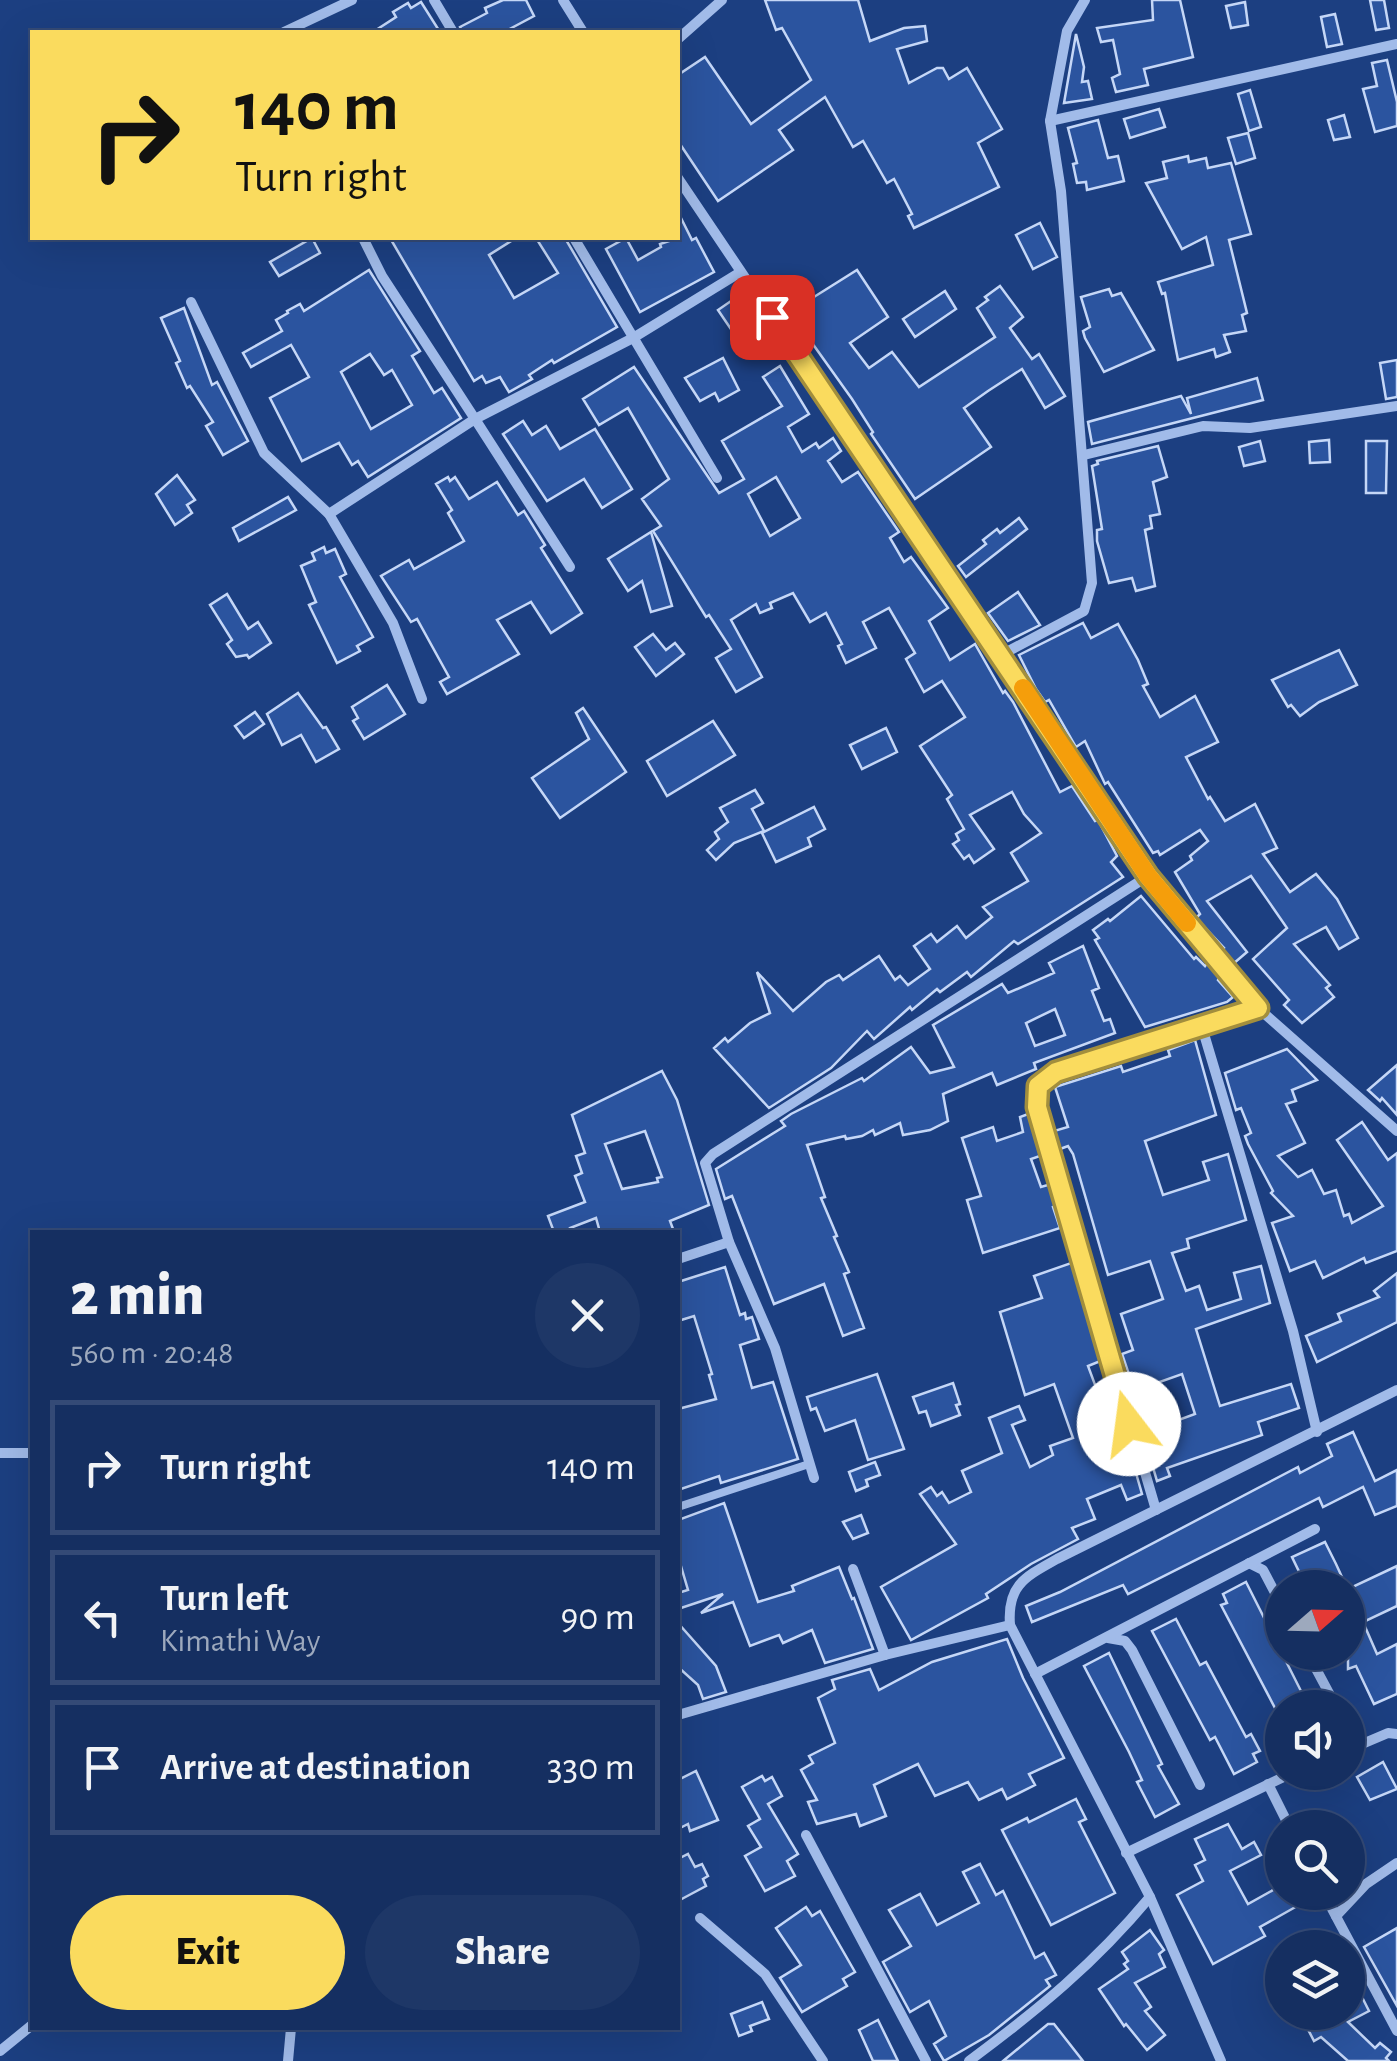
<!DOCTYPE html>
<html lang="en">
<head>
<meta charset="utf-8">
<style>
	body { margin:0; font-family:"Alegreya Sans",sans-serif; background:#1e3767; color:#f1f3f6; height:100vh; display:flex; flex-direction:column; font-size:38px; white-space:nowrap }
	* { box-sizing:border-box; margin:0 }
	p { font-size:32px; color:#9da9bd }
	.icon { flex:none; width:55px; height:55px; fill:none; stroke:currentColor; stroke-width:2; stroke-linecap:round; stroke-linejoin:round }
	.map { position:relative; flex:1; overflow:hidden }
	.drawer { position:absolute; left:30px; top:1230px; width:650px; height:800px; display:flex; flex-direction:column; background:#152f61; border-radius:0px; box-shadow:0 10px 40px #0002,0 0 0 2px #344a76 }
	.drawer>* { flex:none }
	.top-card { position:absolute; left:30px; top:30px; width:650px; height:210px; border-radius:0px; box-shadow:0 10px 40px #0002,0 0 0 2px #344a76; background:#fadb5e; color:#111; overflow:hidden }
	.needle { width:65px; rotate:70deg }
	.tools { position:absolute; left:1265px; top:1570px; display:grid; gap:20px }
	.tools a { display:grid; place-items:center; width:100px; height:100px; border-radius:50%; background:#152f61; box-shadow:0 10px 40px #0002,0 0 0 2px #344a76; font-size:50px }
	.pin { position:absolute; display:grid; place-items:center; width:85px; height:85px; color:#fff; margin:-42px; border-radius:20px; box-shadow:0 5px 15px #0006 }
	.me { position:absolute; width:110px; margin:-55px; rotate:345deg; stroke-linejoin:round; filter:drop-shadow(0 0 8px #0008) }
	.turn { display:flex; align-items:center; gap:35px; height:210px; padding:0 40px; font-size:45px }
	.turn .icon { width:130px; height:130px; stroke-width:2.5 }
	.turn b { display:block; font-size:70px; line-height:85px }
	.round { display:grid; place-items:center; flex:none; width:105px; height:105px; border-radius:52px; background:#1e3767 }
	.summary { display:flex; align-items:center; justify-content:space-between; height:170px; padding:0 40px }
	h1 { font-size:60px; font-weight:800; line-height:75px }
	.action { display:flex; gap:20px; margin-top:auto; padding:20px 40px }
	.action a { flex:1; height:115px; border-radius:60px; background:#fadb5e; color:#111; font-size:40px; font-weight:800; line-height:115px; text-align:center }
	.action a+a { background:#1e3767; color:#f1f3f6 }
	ul { padding:0; list-style:none }
	li { display:flex; align-items:center; gap:30px; height:135px; margin:0 20px 15px; padding:0 20px; border:5px solid #344a76; border-radius:0px }
	li div { flex:1 }
	li b { display:block; font-size:38px }
	li em { font-style:normal }
	.map>svg:first-child { display:block }
	.building { fill:#2b549f; stroke:#c5d7f7; stroke-width:2.5; fill-rule:evenodd }
	.lines { fill:none; stroke-linecap:round; stroke-linejoin:round }
	.service { stroke:#a1bbe9; stroke-width:8 }
	.minor { stroke:#a1bbe9; stroke-width:10 }
	.route-casing { stroke:#a28e3d; stroke-width:25 }
	.route { stroke:#fadb5e; stroke-width:18 }
	.slow { stroke:#f59e0b; stroke-width:18 }
</style>
</head>
<body>
<div class="map">
<svg width="1397" height="2061" viewBox="0 0 1397 2061">
	<rect width="100%" height="100%" fill="#1c3f81"/>
	<g class="building">
		<polygon points="503,0 526,0 534,16 504,32 462,32 460,27 487,13 485,8"/>
		<polygon points="765,0 858,0 870,41 904,28 925,26 927,41 897,49 909,83 937,68 943,68 949,79 967,68 1002,129 978,143 999,187 914,228 908,216 912,214 894,179 887,183 863,141 853,147 825,97 779,130 793,150 718,201 678,141 678,75 705,57 751,124 811,80 782,28 776,30"/>
		<polygon points="1152,0 1180,0 1193,57 1144,69 1148,85 1116,92 1112,78 1120,74 1113,40 1101,42 1097,28 1153,20"/>
		<polygon points="1370,0 1384,0 1389,28 1376,30"/>
		<polygon points="421,2 440,32 373,32 396,17 393,12 408,3 411,8"/>
		<polygon points="1245,2 1248,25 1231,28 1226,6"/>
		<polygon points="1335,14 1342,44 1327,47 1321,17"/>
		<polygon points="1076,34 1084,67 1082,82 1088,81 1092,99 1064,103"/>
		<polygon points="1387,60 1397,102 1397,126 1375,132 1363,89 1377,86 1372,63"/>
		<polygon points="1250,90 1261,127 1249,131 1238,94"/>
		<polygon points="1159,109 1165,127 1130,138 1124,119"/>
		<polygon points="1344,115 1350,137 1334,140 1328,120"/>
		<polygon points="1098,120 1108,158 1118,156 1124,181 1087,190 1086,182 1077,183 1073,164 1077,163 1068,128"/>
		<polygon points="1248,133 1255,158 1236,164 1228,138"/>
		<polygon points="1188,156 1189,162 1206,158 1208,168 1231,163 1251,234 1229,240 1247,313 1242,315 1246,331 1224,335 1230,352 1216,357 1214,349 1178,360 1165,293 1162,294 1158,282 1213,265 1206,237 1182,249 1146,183 1167,178 1163,162"/>
		<polygon points="678,212 692,240 696,238 714,272 640,312 606,249 626,238 638,260 661,247 660,244 678,238"/>
		<polygon points="1040,223 1057,257 1033,269 1016,235"/>
		<polygon points="312,238 320,253 279,276 270,262"/>
		<polygon points="390,238 516,238 489,255 514,298 558,273 536,238 565,238 617,327 554,363 552,360 529,375 532,379 509,392 500,377 486,383 482,376 474,381"/>
		<path d="M369,270L420,351L412,356L434,393L442,388L461,418L368,477L358,461L352,465L339,443L302,461L270,398L309,377L291,345L251,367L243,353L282,331L276,320L288,313L287,311L300,304L304,311ZM370,354L384,375L392,370L412,405L371,429L341,372Z"/>
		<polygon points="857,270 888,317 850,343 869,368 892,352 919,387 995,337 977,308 988,300 985,297 1000,286 1023,317 1010,328 1032,359 1039,354 1065,396 1045,408 1022,369 988,391 964,408 991,447 915,499 871,434 873,432 852,399 790,312"/>
		<polygon points="1109,289 1112,296 1121,293 1154,350 1104,372 1085,338 1083,331 1090,327 1081,297"/>
		<polygon points="945,291 956,309 915,337 903,319"/>
		<polygon points="734,299 754,330 739,341 718,310"/>
		<polygon points="184,308 212,385 217,382 248,441 223,455 206,426 213,422 190,386 187,388 176,363 180,361 161,318"/>
		<polygon points="723,358 739,390 719,401 715,393 700,401 685,378"/>
		<polygon points="1397,360 1397,397 1386,399 1380,363"/>
		<path d="M780,366L809,414L788,427L802,452L816,443L819,448L833,438L841,451L828,461L842,482L858,472L899,532L890,538L904,562L911,557L948,608L929,621L950,660L975,644L1003,693L1005,691L1013,702L1060,792L1072,786L1095,821L1098,820L1117,856L1111,862L1123,877L1018,944L1014,941L971,977L967,972L940,992L937,989L912,1010L910,1007L874,1039L867,1031L831,1068L769,1108L714,1048L725,1038L728,1042L750,1023L770,1013L757,972L793,1011L826,982L839,975L843,980L879,956L895,980L900,976L908,985L930,969L914,946L931,934L937,942L957,926L966,938L992,917L983,907L1028,881L1011,853L1041,833L1024,814L1012,792L970,815L994,849L974,863L969,855L964,859L953,844L959,840L956,834L964,829L947,799L952,795L920,746L965,717L942,681L924,692L906,659L915,653L889,608L863,622L876,648L846,663L838,646L842,644L826,613L810,622L793,593L770,603L772,608L760,613L756,604L731,620L762,677L736,692L716,658L731,649L709,615L706,617L653,531L661,526L642,499L669,479L628,408L599,425L583,399L634,367L719,493L744,479L722,441L782,406L763,377ZM776,477L800,518L770,536L748,494Z"/>
		<polygon points="1257,378 1263,400 1092,444 1088,422 1181,396 1191,414 1187,398"/>
		<polygon points="523,421 532,435 546,426 560,449 595,429 632,489 602,508 584,479 547,501 503,434"/>
		<polygon points="1329,440 1330,462 1310,463 1309,442"/>
		<polygon points="1260,441 1265,461 1244,466 1239,447"/>
		<polygon points="1366,441 1387,441 1386,493 1366,493"/>
		<polygon points="1158,446 1167,477 1153,482 1160,514 1150,516 1152,528 1145,530 1155,586 1136,591 1132,578 1109,583 1097,541 1097,530 1102,529 1092,466 1098,464 1097,461"/>
		<polygon points="177,475 195,500 187,505 192,513 175,525 156,494"/>
		<polygon points="448,477 450,481 455,477 469,499 497,482 518,515 524,511 545,545 541,548 582,613 551,633 531,602 497,620 519,654 447,694 440,682 449,677 417,619 411,622 381,576 409,560 414,569 464,541 448,513 452,510 436,484"/>
		<polygon points="288,497 296,510 239,541 233,528"/>
		<polygon points="1019,518 1027,529 966,577 958,566 986,544 983,540 997,529 1000,533"/>
		<polygon points="651,532 672,606 651,612 642,581 628,591 608,559"/>
		<polygon points="324,547 326,553 335,549 346,574 340,577 373,637 357,646 360,651 337,663 309,605 316,602 301,566 315,560 312,553"/>
		<polygon points="1018,592 1040,625 1008,641 988,613"/>
		<polygon points="227,594 248,629 258,622 271,643 249,658 247,655 236,657 227,644 232,640 210,605"/>
		<polygon points="1083,623 1091,638 1118,624 1138,660 1148,684 1143,686 1160,717 1195,696 1218,742 1186,757 1208,799 1210,797 1225,821 1255,804 1277,848 1263,854 1290,892 1316,874 1337,899 1358,938 1339,949 1326,927 1294,944 1330,985 1326,988 1334,997 1302,1023 1284,1005 1289,1000 1253,959 1287,928 1251,876 1207,901 1247,952 1233,964 1222,951 1224,948 1196,918 1200,914 1175,872 1192,860 1190,856 1208,841 1200,830 1160,855 1158,851 1153,853 1108,782 1105,784 1085,741 1076,747 1049,700 1045,702 1036,689 1019,655"/>
		<polygon points="653,634 666,650 675,643 684,654 656,676 635,647"/>
		<polygon points="1339,650 1357,685 1319,702 1300,716 1291,705 1288,707 1272,680"/>
		<polygon points="387,685 405,714 364,739 353,721 358,718 352,707"/>
		<polygon points="298,693 323,728 326,727 339,749 316,762 301,735 282,745 267,714"/>
		<polygon points="583,708 626,772 560,818 532,778 589,739 576,713"/>
		<polygon points="255,712 264,724 244,738 235,726"/>
		<polygon points="713,721 735,755 667,796 647,761"/>
		<polygon points="886,728 897,752 862,769 850,745"/>
		<polygon points="755,790 763,803 752,809 764,831 734,843 716,860 707,850 719,839 715,832 728,822 720,808"/>
		<polygon points="814,807 825,829 808,838 811,846 776,862 762,833"/>
		<polygon points="1141,896 1194,959 1196,957 1205,966 1208,962 1220,976 1218,980 1233,997 1227,1002 1145,1027 1095,940 1099,938 1093,930 1108,919 1110,921"/>
		<path d="M1083,946L1099,988L1092,991L1104,1021L1110,1019L1115,1033L1034,1063L1036,1069L997,1085L992,1073L943,1094L948,1121L930,1130L903,1135L900,1123L875,1135L873,1130L862,1136L846,1139L845,1136L807,1145L825,1197L821,1198L837,1236L834,1237L849,1272L844,1274L864,1328L843,1336L824,1284L774,1304L732,1196L725,1199L716,1169L785,1126L781,1121L791,1114L862,1078L864,1081L911,1047L930,1073L954,1067L933,1025L1002,984L1008,993L1054,973L1049,963ZM1055,1009L1065,1035L1035,1046L1026,1023Z"/>
		<polygon points="1195,1040 1216,1115 1145,1141 1163,1195 1209,1180 1203,1162 1228,1154 1246,1220 1187,1239 1189,1248 1172,1253 1186,1291 1199,1286 1207,1310 1241,1299 1234,1273 1261,1266 1270,1303 1196,1329 1220,1406 1291,1384 1299,1408 1258,1422 1262,1435 1167,1468 1170,1476 1157,1481 1143,1433 1195,1414 1182,1374 1151,1385 1154,1394 1133,1402 1129,1387 1133,1386 1122,1354 1133,1350 1121,1314 1163,1299 1150,1261 1108,1275 1073,1154 1068,1146 1060,1149 1054,1131 1068,1127 1055,1087 1121,1066 1123,1072 1170,1056 1168,1050"/>
		<polygon points="1287,1049 1317,1080 1292,1090 1296,1101 1286,1104 1305,1143 1278,1156 1298,1177 1312,1170 1324,1194 1336,1190 1344,1216 1349,1214 1352,1223 1383,1206 1337,1140 1362,1122 1388,1160 1397,1153 1397,1251 1366,1263 1364,1258 1323,1278 1315,1261 1290,1271 1272,1223 1293,1216 1271,1193 1273,1191 1248,1144 1245,1136 1251,1133 1241,1108 1236,1110 1225,1073"/>
		<polygon points="1397,1065 1397,1115 1382,1098 1380,1101 1368,1090"/>
		<path d="M662,1071L677,1100L709,1205L670,1221L673,1229L662,1232H600L596,1218L570,1228L571,1232H554L548,1216L585,1202L575,1176L582,1173L576,1156L585,1153L572,1115ZM645,1131L662,1177L657,1178L658,1182L622,1189L605,1144Z"/>
		<polygon points="1031,1113 1043,1155 1031,1159 1041,1187 1051,1184 1058,1205 1053,1207 1060,1228 983,1253 967,1200 981,1196 962,1138 993,1127 997,1141 1023,1132 1020,1117"/>
		<polygon points="1074,1262 1103,1360 1088,1366 1110,1425 1121,1421 1142,1494 1127,1500 1121,1485 1087,1499 1095,1519 1072,1528 1078,1539 1031,1564 986,1594 988,1598 911,1640 881,1587 956,1544 920,1494 931,1487 937,1496 942,1492 949,1503 971,1492 962,1471 1002,1453 989,1418 1019,1406 1025,1420 1012,1425 1030,1467 1053,1455 1050,1446 1073,1438 1054,1384 1025,1395 1000,1312 1042,1298 1034,1276"/>
		<polygon points="725,1267 740,1315 745,1313 746,1319 752,1317 759,1339 740,1345 752,1388 773,1382 798,1459 721,1483 719,1476 678,1490 678,1409 716,1399 709,1375 712,1374 694,1316 678,1321 678,1282"/>
		<polygon points="1397,1273 1397,1322 1317,1362 1306,1336 1341,1321 1338,1314 1379,1297 1374,1291"/>
		<polygon points="877,1374 904,1449 868,1460 855,1420 825,1431 816,1408 811,1410 807,1397"/>
		<polygon points="953,1383 960,1404 956,1405 960,1415 931,1426 926,1411 919,1413 913,1397"/>
		<polygon points="1353,1432 1375,1481 1397,1470 1397,1506 1375,1515 1363,1487 1323,1507 1319,1498 1128,1594 1123,1585 1032,1622 1026,1606 1060,1592 1298,1467 1300,1473 1332,1456 1327,1444"/>
		<polygon points="875,1462 880,1475 866,1480 868,1486 856,1491 849,1472"/>
		<polygon points="724,1503 758,1602 794,1591 792,1586 839,1567 852,1599 854,1598 873,1649 825,1663 812,1630 783,1643 779,1635 750,1646 733,1602 701,1613 723,1594 678,1609 678,1593 688,1590 678,1556 678,1520"/>
		<polygon points="861,1515 868,1533 853,1539 843,1522"/>
		<polygon points="1325,1542 1336,1564 1347,1588 1307,1588 1292,1557"/>
		<polygon points="1397,1566 1397,1606 1363,1622 1377,1654 1397,1644 1397,1694 1374,1704 1356,1666 1348,1669 1348,1589"/>
		<polygon points="1246,1582 1302,1693 1297,1695 1303,1708 1275,1708 1221,1605 1227,1603 1223,1594"/>
		<polygon points="1176,1619 1200,1665 1206,1662 1246,1737 1251,1734 1260,1751 1253,1754 1257,1762 1234,1774 1215,1737 1210,1740 1152,1631"/>
		<polygon points="678,1623 716,1666 726,1692 703,1699 698,1685 678,1667"/>
		<polygon points="1007,1639 1023,1678 1064,1758 1029,1774 1035,1785 1007,1799 1002,1789 979,1800 968,1782 935,1796 918,1764 874,1785 886,1816 860,1826 856,1814 817,1824 808,1802 817,1800 801,1770 813,1763 809,1756 835,1743 818,1698 835,1689 832,1680 870,1669 879,1690 932,1662"/>
		<polygon points="1109,1653 1162,1764 1158,1766 1179,1804 1155,1817 1137,1782 1142,1780 1129,1752 1084,1666"/>
		<polygon points="1383,1762 1397,1789 1370,1800 1357,1777"/>
		<polygon points="696,1771 718,1820 690,1831 688,1824 678,1829 678,1780"/>
		<polygon points="762,1776 765,1781 772,1777 782,1796 768,1804 798,1854 787,1861 795,1876 765,1891 745,1856 761,1847 748,1826 760,1819 742,1787"/>
		<polygon points="1076,1799 1086,1819 1079,1822 1115,1893 1051,1925 1002,1830 1027,1818 1029,1822"/>
		<polygon points="1228,1824 1242,1849 1254,1842 1261,1855 1230,1871 1248,1904 1282,1885 1282,1892 1314,1892 1315,1896 1260,1927 1265,1936 1213,1964 1177,1895 1203,1881 1195,1865 1205,1860 1195,1839"/>
		<polygon points="688,1854 695,1867 702,1864 708,1876 703,1879 706,1886 678,1901 678,1859"/>
		<polygon points="980,1864 996,1895 1003,1891 1035,1958 1044,1953 1056,1975 1046,1980 1050,1986 989,2035 944,2061 934,2044 946,2036 929,2001 910,2012 883,1962 911,1946 889,1910 920,1894 937,1925 979,1903 963,1872"/>
		<polygon points="806,1907 812,1916 820,1911 855,1972 843,1979 847,1986 802,2012 780,1978 801,1965 776,1928"/>
		<polygon points="1397,1928 1397,2006 1364,1947"/>
		<polygon points="1150,1930 1164,1950 1159,1954 1165,1967 1135,1983 1151,2007 1145,2011 1165,2035 1147,2050 1126,2024 1124,2026 1099,1989 1128,1969 1124,1964 1128,1961 1122,1952"/>
		<polygon points="1363,1999 1369,2011 1348,2022 1375,2048 1380,2043 1391,2052 1386,2058 1389,2061 1348,2061 1321,2037 1314,2041 1299,2012 1348,2012 1348,2008"/>
		<polygon points="762,2002 769,2019 750,2026 752,2031 739,2036 731,2014"/>
		<polygon points="878,2020 898,2061 873,2061 859,2030"/>
		<polygon points="1048,2024 1054,2024 1083,2061 1003,2061"/>
	</g>
	<g class="lines">
		<polyline class="service" points="678,1507 809,1464"/>
		<g class="minor">
			<polyline points="434,0 453,32"/>
			<polyline points="563,0 583,32"/>
			<polyline points="284,32 352,0"/>
			<polyline points="678,39 722,0"/>
			<polyline points="1050,121 1397,44"/>
			<polyline points="678,178 1148,876 1258,1008 1397,1131"/>
			<polyline points="363,238 382,276 475,419 633,338 739,273"/>
			<polyline points="574,238 717,478"/>
			<polyline points="191,302 264,453 329,514 393,623 422,699"/>
			<polyline points="1084,455 1203,426 1250,428 1397,406"/>
			<polyline points="329,514 475,419 570,567"/>
			<polyline points="1001,655 1084,611 1092,583 1061,191 1050,121 1067,31 1085,0"/>
			<polyline points="1201,1024 1293,1331 1317,1432"/>
			<polyline points="678,1259 729,1242"/>
			<polyline points="0,1453 32,1453"/>
			<polyline points="814,1478 775,1348 729,1242 705,1163 713,1154 1148,876"/>
			<polyline points="1156,1510 1035,1096 1044,1078 1056,1072 1258,1008"/>
			<polyline points="1249,1563 1263,1570 1282,1606"/>
			<polyline points="853,1569 885,1655"/>
			<polyline points="1108,1638 1125,1641 1132,1650 1200,1785"/>
			<polyline points="1307,1652 1337,1708"/>
			<polyline points="1035,1674 1315,1529"/>
			<polyline points="678,1715 885,1655 1010,1625"/>
			<polyline points="1348,1750 1388,1733 1397,1734"/>
			<polyline points="1268,1784 1290,1828"/>
			<polyline points="806,1835 926,2061"/>
			<polyline points="1126,1853 1294,1772"/>
			<polyline points="1323,1892 1397,2031"/>
			<polyline points="1336,1916 1366,1884 1397,1863"/>
			<polyline points="700,1918 765,1974 823,2061"/>
			<polyline points="0,2051 32,2025"/>
			<polyline points="288,2061 291,2028"/>
			<path d="M969,2061C1039,2009 1094,1964 1150,1897"/>
			<path d="M1221,2061L1150,1897L1010,1625C1007,1585 1025,1577 1057,1559L1397,1390"/>
		</g>
	</g>
	<g class="lines">
		<defs>
			<polyline id="route" points="772,317 1148,876 1258,1008 1056,1072 1038,1086 1037,1107 1129,1424"/>
		</defs>
		<use href="#route" class="route-casing"/>
		<use href="#route" class="route"/>
		<polyline class="slow" points="1023,688 1148,876 1187,923"/>
	</g>
</svg>
<div class="tools">
<a><svg class="needle" viewBox="-14 -14 28 28"><path d="M0-13l5 13h-10z" fill="#e53935"/><path d="M0 13l5-13h-10z" fill="#9da9bd"/></svg></a>
<a><svg class="icon" aria-label="sound" viewBox="0 0 24 24"><path d="M4 9h4l5-4v14l-5-4H4zM17 9q2 3 0 6"/></svg></a>
<a><svg class="icon" aria-label="search" viewBox="0 0 24 24"><circle cx="10" cy="10" r="6"/><path d="M15 15l6 6"/></svg></a>
<a><svg class="icon" aria-label="layers" viewBox="0 0 24 24"><path d="M12 4l9 5-9 5-9-5zM3 14l9 5 9-5"/></svg></a>
</div>
<div class="pin" style="left:772px;top:317px;background:#d93025"><svg class="icon" aria-label="arrive" viewBox="0 0 24 24"><path d="M6 21V4h12l-3 4 3 4H6"/></svg></div>
<svg class="me" style="left:1129px;top:1424px" viewBox="-20 -20 40 40"><circle r="19" fill="#fff"/><path d="M0-13L10 11 0 6-10 11z" fill="#fadb5e"/></svg>
<div class="top-card">
<div class="turn"><svg class="icon" aria-label="right" viewBox="0 0 24 24"><path d="M7 20v-9h11M14 6l5 5-5 5"/></svg><div><b>140 m</b>Turn right</div></div>
</div>
<section class="drawer">
<div class="summary"><div><h1>2 min</h1><p>560 m · 20:48</p></div><a class="round"><svg class="icon" aria-label="close" viewBox="0 0 24 24"><path d="M6 6l12 12M18 6L6 18"/></svg></a></div>
<ul>
<li><svg class="icon" aria-label="right" viewBox="0 0 24 24"><path d="M7 20v-9h11M14 6l5 5-5 5"/></svg><div><b>Turn right</b></div><em>140 m</em></li>
<li><svg class="icon" aria-label="left" viewBox="0 0 24 24"><path d="M17 20v-9H6M10 6l-5 5 5 5"/></svg><div><b>Turn left</b><p>Kimathi Way</p></div><em>90 m</em></li>
<li><svg class="icon" aria-label="arrive" viewBox="0 0 24 24"><path d="M6 21V4h12l-3 4 3 4H6"/></svg><div><b>Arrive at destination</b></div><em>330 m</em></li>
</ul>
<div class="action"><a>Exit</a><a>Share</a></div>
</section>
</div>
</body>
</html>
